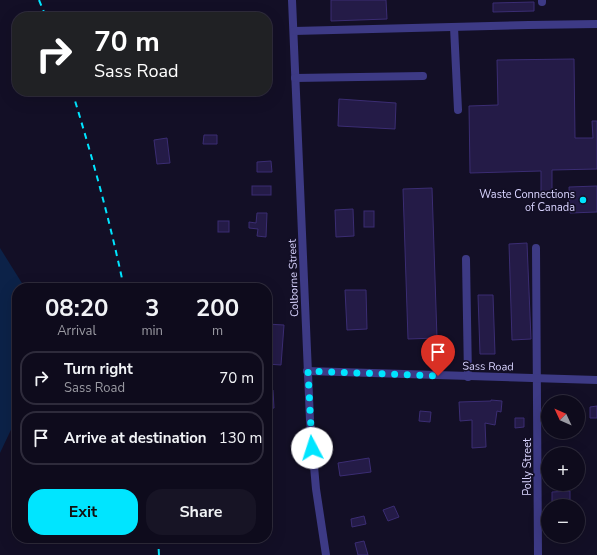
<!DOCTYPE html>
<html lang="en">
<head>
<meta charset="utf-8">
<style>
	body { margin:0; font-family:"Nunito Sans",sans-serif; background:#171425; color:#f1f3f6; height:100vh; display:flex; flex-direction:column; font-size:15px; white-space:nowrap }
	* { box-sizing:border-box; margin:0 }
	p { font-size:13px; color:#9b9ba3 }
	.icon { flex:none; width:22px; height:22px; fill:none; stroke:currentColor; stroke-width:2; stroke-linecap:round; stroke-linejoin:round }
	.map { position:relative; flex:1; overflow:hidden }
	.drawer { position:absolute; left:12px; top:283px; width:260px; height:260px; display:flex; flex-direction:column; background:#0e0b1c; border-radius:16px; box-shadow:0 4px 16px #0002,0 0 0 1px #2e2b3b }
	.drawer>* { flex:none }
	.guide { position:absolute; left:12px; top:12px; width:260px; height:84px; border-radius:16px; box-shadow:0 4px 16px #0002,0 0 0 1px #2e2b3b; background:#202124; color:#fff; overflow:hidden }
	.needle { width:26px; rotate:314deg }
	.buttons { position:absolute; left:541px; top:395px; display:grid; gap:8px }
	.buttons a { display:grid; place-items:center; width:44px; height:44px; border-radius:50%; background:#0e0b1c; box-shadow:0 4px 16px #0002,0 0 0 1px #2e2b3b; font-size:20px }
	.pin { position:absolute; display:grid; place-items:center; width:34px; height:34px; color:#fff; margin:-41px -17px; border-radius:50% 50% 50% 0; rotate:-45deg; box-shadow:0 0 4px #0007 }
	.pin .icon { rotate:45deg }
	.me { position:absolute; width:44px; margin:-22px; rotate:355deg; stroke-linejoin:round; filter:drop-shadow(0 0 3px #0008) }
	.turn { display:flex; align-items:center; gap:14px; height:84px; padding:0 16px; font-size:18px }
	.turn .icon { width:52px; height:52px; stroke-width:2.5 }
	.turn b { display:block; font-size:28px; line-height:34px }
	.eta { display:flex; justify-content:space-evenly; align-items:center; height:68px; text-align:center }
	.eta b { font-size:24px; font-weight:700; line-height:28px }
	.action { display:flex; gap:8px; margin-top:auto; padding:8px 16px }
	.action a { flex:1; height:46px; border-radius:16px; background:#00e5ff; color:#111; font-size:16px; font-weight:700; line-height:46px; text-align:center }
	.action a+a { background:#171425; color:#f1f3f6 }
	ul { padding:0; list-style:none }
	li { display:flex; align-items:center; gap:12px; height:54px; margin:0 8px 6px; padding:0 8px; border:2px solid #2e2b3b; border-radius:16px }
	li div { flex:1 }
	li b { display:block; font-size:15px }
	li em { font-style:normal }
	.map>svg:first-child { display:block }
	.water { fill:#0c2248 }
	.building { fill:#241b47; stroke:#3b2d73 }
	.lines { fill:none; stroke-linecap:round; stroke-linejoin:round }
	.minor { stroke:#3d3a85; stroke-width:8 }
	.rail { stroke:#00e5ff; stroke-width:2; stroke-dasharray:6 5; stroke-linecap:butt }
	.route { stroke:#00e5ff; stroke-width:7; stroke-dasharray:0 12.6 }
	.poi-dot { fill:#00e5ff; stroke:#130f26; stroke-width:1.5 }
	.labels { text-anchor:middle; stroke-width:3.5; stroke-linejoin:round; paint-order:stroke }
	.poi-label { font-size:11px; fill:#d9d4ff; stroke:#130f26; text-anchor:end }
	.street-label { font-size:11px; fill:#d9d4ff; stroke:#130f26 }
</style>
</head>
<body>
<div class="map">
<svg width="597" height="555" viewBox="0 0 597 555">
	<rect width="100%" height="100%" fill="#130f26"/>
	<polygon class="water" points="0,248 25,288 17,288 17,417 0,453"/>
	<g class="building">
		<polygon points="331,0 386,0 387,19 331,21"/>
		<polygon points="534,2 534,11 493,12 493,3"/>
		<polygon points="574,59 575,138 593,138 592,121 597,121 597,169 552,170 552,193 541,193 541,171 470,173 469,106 498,105 497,60"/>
		<polygon points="339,99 396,103 395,129 338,126"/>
		<polygon points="204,135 217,135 217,144 203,144"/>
		<polygon points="167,138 170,163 157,164 154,140"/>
		<polygon points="271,161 272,172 257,172 257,162"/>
		<rect x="252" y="186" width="19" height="9"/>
		<polygon points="597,186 597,212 570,213 569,187"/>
		<polygon points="432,188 437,338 408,339 403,189"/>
		<polygon points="353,209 354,236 336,237 335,210"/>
		<rect x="364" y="211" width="10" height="16"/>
		<polygon points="257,213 267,213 266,237 257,236 258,229 249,228 249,222 256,223"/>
		<rect x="218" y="221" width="11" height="11"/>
		<polygon points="527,243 531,339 512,340 509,244"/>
		<polygon points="345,290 366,290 367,329 347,330"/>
		<polygon points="478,295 493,295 495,354 480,354"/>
		<polygon points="267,324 284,325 281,365 267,364"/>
		<polygon points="273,390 274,408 267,409 267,391"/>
		<polygon points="491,400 502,401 501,412 497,411 495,425 485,423 486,447 472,448 472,420 460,421 459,402 491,401"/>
		<polygon points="597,406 597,418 590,418 590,407"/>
		<polygon points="420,411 431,412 430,422 419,421"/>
		<polygon points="515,418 524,418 524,427 515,428"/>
		<polygon points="369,458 371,472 340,476 338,463"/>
		<polygon points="570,491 570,506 552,506 552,492"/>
		<polygon points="394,506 399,517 388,521 383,510"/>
		<polygon points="364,516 366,524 352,527 351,519"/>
		<polygon points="364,541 368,555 358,555 355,543"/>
	</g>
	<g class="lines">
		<g class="minor">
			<polyline points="292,0 310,420 316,489 326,555"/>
			<polyline points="542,0 542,2"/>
			<polyline points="454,27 458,110"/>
			<polyline points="294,31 529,25 597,24"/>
			<polyline points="295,78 423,76"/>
			<polyline points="536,248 538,555"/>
			<polyline points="466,259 468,377"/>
			<polyline points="307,371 597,380"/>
		</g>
		<g class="rail">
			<polyline points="39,0 46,17"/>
			<path d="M72,91C92,156 110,221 124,288"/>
			<polyline points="158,538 159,555"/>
		</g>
	</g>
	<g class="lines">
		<polyline class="route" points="312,448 308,371 438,376"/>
	</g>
	<circle class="poi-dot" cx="583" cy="200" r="4"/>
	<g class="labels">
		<g class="poi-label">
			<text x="575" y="198">Waste Connections<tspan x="575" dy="13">of Canada</tspan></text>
		</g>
		<g class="street-label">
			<text transform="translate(293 278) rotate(-92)" y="4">Colborne Street</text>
			<text transform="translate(488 366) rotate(1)" y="4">Sass Road</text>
			<text transform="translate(527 467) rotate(-90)" y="4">Polly Street</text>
		</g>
	</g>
</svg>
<div class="buttons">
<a><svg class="needle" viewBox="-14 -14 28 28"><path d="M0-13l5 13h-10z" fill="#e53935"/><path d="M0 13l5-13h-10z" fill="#9b9ba3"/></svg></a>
<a>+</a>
<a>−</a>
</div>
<div class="pin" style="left:438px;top:376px;background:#d93025"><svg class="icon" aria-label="arrive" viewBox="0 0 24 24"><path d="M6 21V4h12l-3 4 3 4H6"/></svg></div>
<svg class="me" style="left:312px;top:448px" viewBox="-20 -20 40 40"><circle r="19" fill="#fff"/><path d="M0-13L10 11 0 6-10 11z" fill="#00e5ff"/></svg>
<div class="guide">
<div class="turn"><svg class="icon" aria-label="right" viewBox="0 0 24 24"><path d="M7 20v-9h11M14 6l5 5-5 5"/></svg><div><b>70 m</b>Sass Road</div></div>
</div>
<section class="drawer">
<div class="eta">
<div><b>08:20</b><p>Arrival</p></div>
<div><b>3</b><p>min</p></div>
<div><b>200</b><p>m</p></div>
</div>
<ul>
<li><svg class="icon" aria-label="right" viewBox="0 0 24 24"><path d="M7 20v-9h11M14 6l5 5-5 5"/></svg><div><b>Turn right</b><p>Sass Road</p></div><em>70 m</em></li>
<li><svg class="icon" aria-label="arrive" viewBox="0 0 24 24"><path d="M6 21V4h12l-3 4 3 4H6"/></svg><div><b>Arrive at destination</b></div><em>130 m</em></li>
</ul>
<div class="action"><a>Exit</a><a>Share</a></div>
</section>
</div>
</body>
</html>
